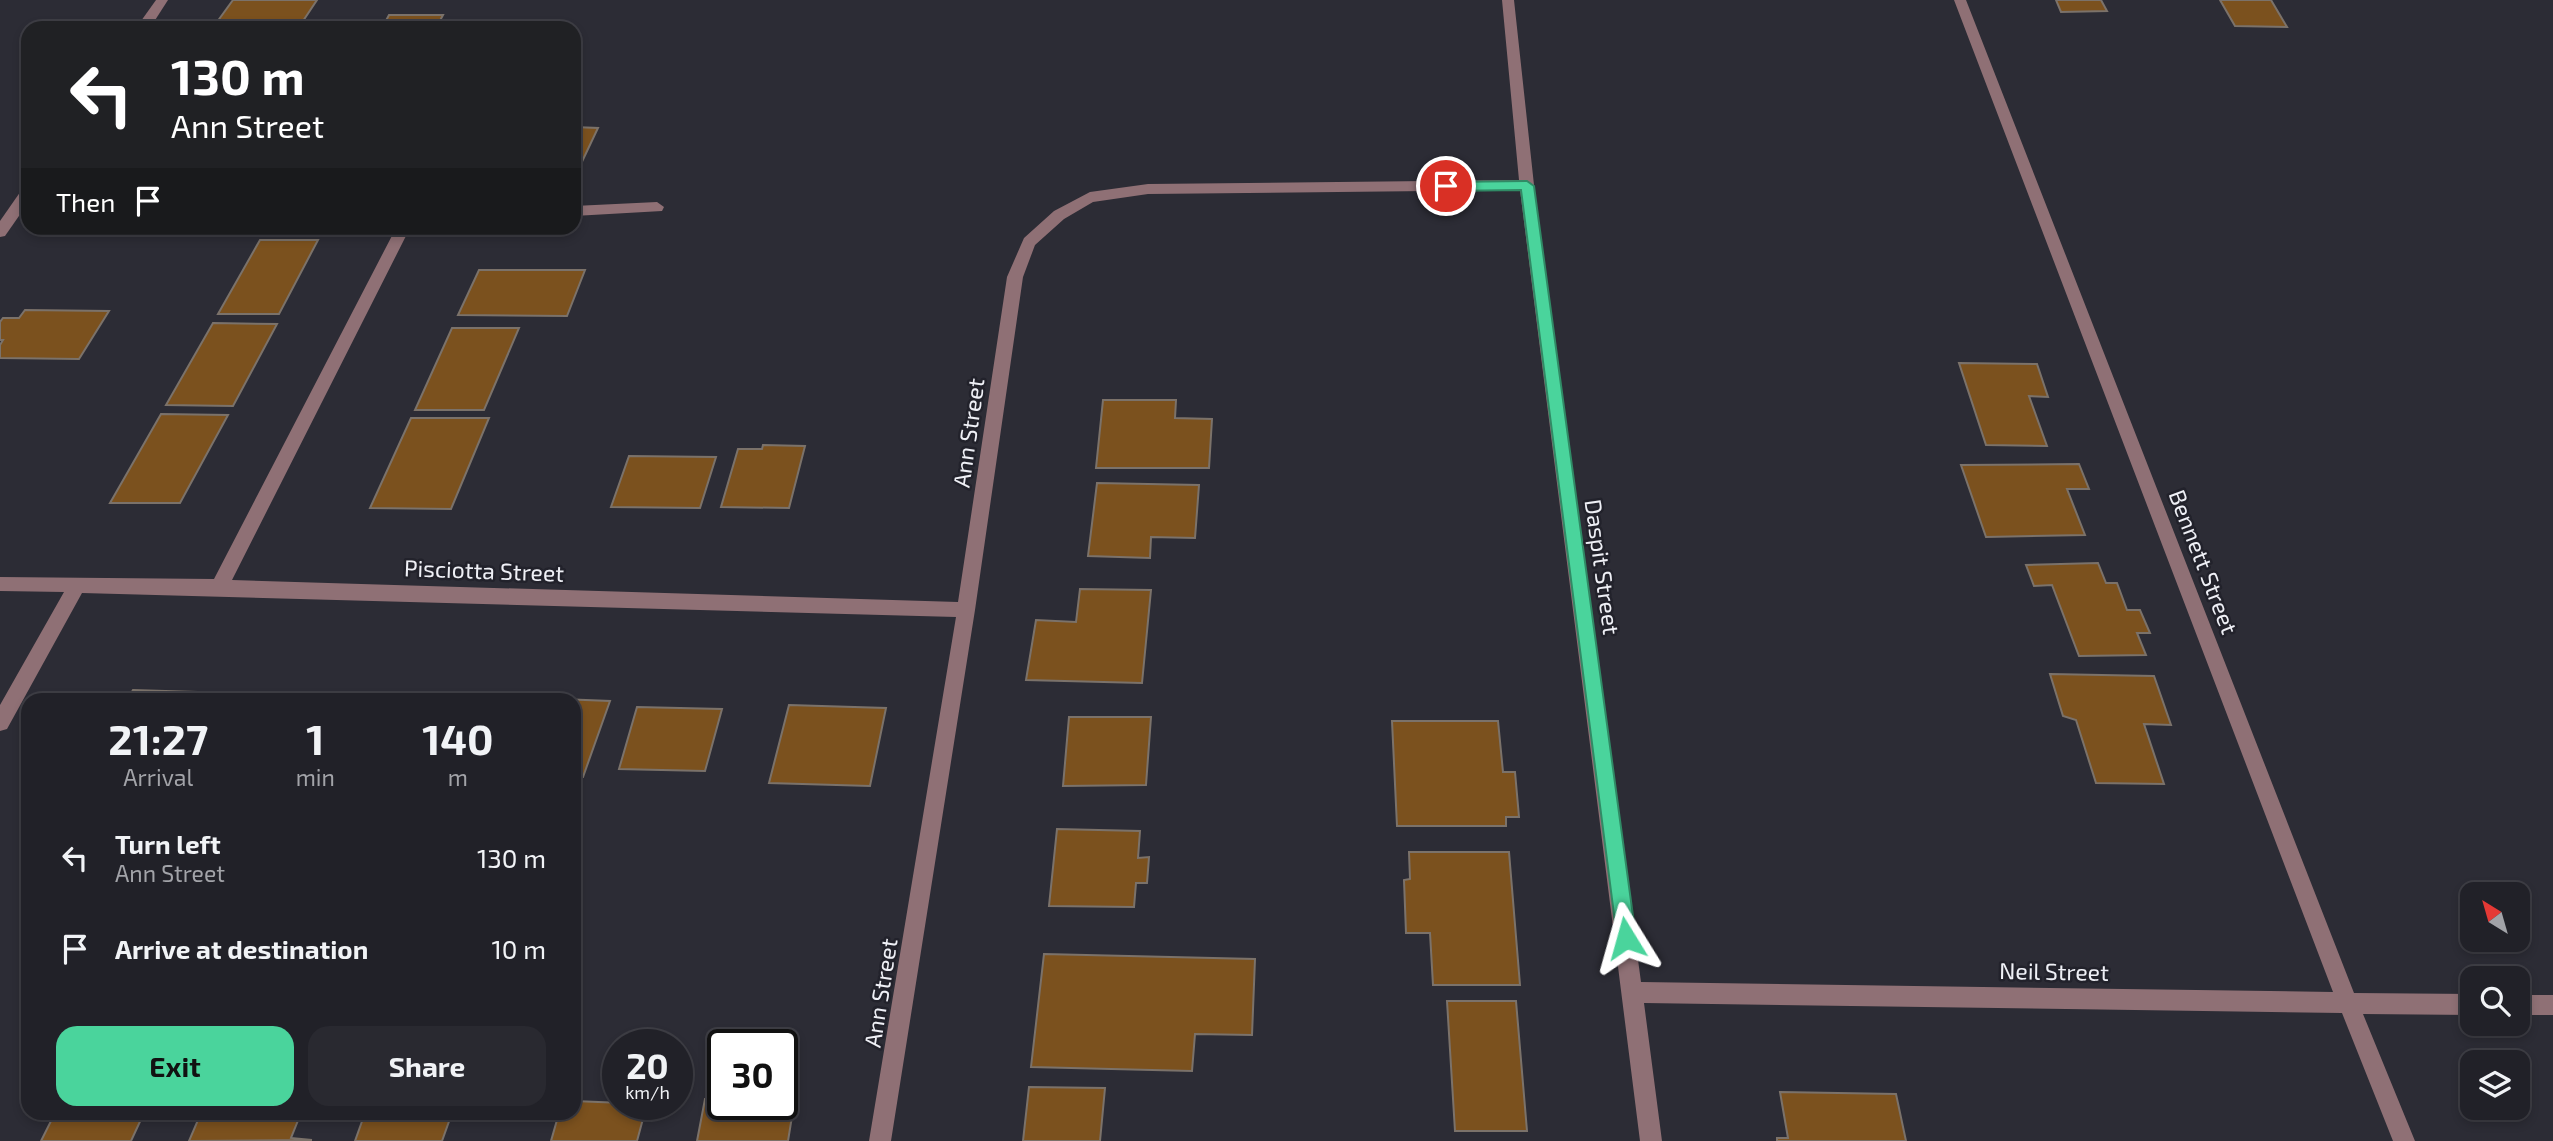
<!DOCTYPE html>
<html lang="en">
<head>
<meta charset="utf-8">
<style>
	body { margin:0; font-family:"Exo 2",sans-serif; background:#292930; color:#f1f3f6; height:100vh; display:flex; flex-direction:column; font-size:26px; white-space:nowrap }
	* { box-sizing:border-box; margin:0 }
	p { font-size:23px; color:#a2a3a8 }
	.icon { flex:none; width:38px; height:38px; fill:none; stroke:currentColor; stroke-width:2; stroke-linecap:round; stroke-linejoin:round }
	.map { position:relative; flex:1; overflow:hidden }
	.details { position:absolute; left:21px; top:693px; width:560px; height:427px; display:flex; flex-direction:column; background:#212128; border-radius:21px; box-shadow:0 4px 10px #0003,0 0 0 2px #3e3e45 }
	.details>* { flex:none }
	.top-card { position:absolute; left:21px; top:21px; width:560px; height:214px; border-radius:21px; box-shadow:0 4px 10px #0003,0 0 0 2px #3e3e45; background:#202124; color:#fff; overflow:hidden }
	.needle { width:46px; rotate:323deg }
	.controls { position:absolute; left:2460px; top:882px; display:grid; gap:14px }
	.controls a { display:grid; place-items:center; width:70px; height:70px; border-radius:14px; background:#212128; box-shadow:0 4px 10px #0003,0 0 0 2px #3e3e45; font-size:35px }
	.speed { position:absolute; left:602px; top:1029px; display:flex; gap:14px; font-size:35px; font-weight:700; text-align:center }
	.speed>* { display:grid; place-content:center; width:91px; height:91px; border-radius:50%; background:#212128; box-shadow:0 4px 10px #0003,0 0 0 2px #3e3e45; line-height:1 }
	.speed small { font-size:18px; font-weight:400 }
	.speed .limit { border:4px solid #111; border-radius:10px; background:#fff; color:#111 }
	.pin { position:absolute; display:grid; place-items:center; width:60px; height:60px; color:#fff; margin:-30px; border:4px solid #fff; border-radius:50%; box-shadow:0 2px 7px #0007 }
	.me { position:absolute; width:77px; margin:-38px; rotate:352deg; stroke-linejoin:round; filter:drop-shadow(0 0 5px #0008) }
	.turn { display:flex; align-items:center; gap:24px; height:147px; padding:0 35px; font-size:32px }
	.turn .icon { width:91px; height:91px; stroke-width:2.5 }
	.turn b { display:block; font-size:49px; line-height:60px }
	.then { display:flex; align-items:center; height:66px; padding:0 35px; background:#0003; gap:14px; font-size:26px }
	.eta { display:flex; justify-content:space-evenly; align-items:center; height:119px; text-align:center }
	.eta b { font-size:42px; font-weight:700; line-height:49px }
	.cta { display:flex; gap:14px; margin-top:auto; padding:14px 35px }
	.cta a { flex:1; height:80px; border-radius:21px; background:#4ad49c; color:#111; font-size:28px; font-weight:700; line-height:80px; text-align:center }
	.cta a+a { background:#292930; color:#f1f3f6 }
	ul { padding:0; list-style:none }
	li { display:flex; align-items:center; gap:21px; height:91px; padding:0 35px }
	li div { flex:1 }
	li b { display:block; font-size:26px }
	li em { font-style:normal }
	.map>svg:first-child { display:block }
	.building { fill:#7b511e; stroke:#7b726a; stroke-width:2 }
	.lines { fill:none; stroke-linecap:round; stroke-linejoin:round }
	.minor { fill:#8f7075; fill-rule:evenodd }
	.route { fill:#4ad49c; stroke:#308a65; stroke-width:2 }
	.labels { text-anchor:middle; stroke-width:5; stroke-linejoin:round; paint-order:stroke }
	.street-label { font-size:23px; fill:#eff0f6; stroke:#22222b }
</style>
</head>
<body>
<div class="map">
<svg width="2553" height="1141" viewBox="0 0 2553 1141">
	<rect width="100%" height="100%" fill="#2c2c35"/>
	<g class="building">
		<polygon points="233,0 317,0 301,24 217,22"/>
		<polygon points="2056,0 2101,0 2107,11 2061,12"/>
		<polygon points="2220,0 2271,0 2287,27 2235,26"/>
		<polygon points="389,15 443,15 436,28 382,28"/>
		<polygon points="574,127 598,128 579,168 574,167"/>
		<polygon points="260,240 318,240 279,314 218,314"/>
		<polygon points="479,270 585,270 567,316 458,315"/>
		<polygon points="25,310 109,311 79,359 0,358 0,345 3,340 0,340 0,322 3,318 19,318"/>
		<polygon points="213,323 277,324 233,406 166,405"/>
		<polygon points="452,328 519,328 484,410 415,410"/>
		<polygon points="1959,363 2037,364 2048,397 2029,396 2047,446 1986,445"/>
		<polygon points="1103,400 1176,400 1175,418 1212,419 1209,468 1096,468"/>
		<polygon points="161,414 228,415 180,503 110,503"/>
		<polygon points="411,418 489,418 451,509 370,508"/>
		<polygon points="763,445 805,446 789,508 721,507 738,449 762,449"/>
		<polygon points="629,456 716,457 700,508 611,507"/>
		<polygon points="2079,464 2089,489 2067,489 2085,535 1986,537 1961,465"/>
		<polygon points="1097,483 1199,485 1195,538 1151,537 1150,558 1088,556"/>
		<polygon points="2098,563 2106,583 2117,583 2127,610 2140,610 2150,633 2137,633 2146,655 2079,656 2052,585 2034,586 2026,565"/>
		<polygon points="1080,589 1151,590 1142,683 1026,680 1036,620 1076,622"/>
		<polygon points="2050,674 2154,676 2171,725 2144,724 2164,784 2096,783 2076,720 2063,716"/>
		<polygon points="133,690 196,692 191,700 127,700"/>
		<polygon points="258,692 339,692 336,700 254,700"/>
		<polygon points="510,697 610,701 583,777 574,777 574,700 508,700"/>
		<polygon points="789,705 886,708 870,786 769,783"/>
		<polygon points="637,707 722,709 705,771 619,769"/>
		<polygon points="1069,717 1151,717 1146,785 1063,786"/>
		<polygon points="1392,721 1498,721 1503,772 1515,772 1519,817 1506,817 1506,826 1397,826"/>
		<polygon points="1057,829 1140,831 1138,858 1149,857 1147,883 1136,883 1134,907 1049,906"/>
		<polygon points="1409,852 1509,852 1520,985 1433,985 1430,933 1406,933 1404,880 1410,879"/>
		<polygon points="1044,954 1255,959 1252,1035 1195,1034 1192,1071 1031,1067"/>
		<polygon points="1447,1001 1516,1001 1527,1131 1455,1131"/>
		<polygon points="1029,1087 1105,1088 1100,1141 1023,1141"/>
		<polygon points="1780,1092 1896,1094 1906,1141 1777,1141 1777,1138 1788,1138"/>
		<polygon points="782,1098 795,1098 788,1141 697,1141 705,1099 723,1099 723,1104 782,1104"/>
		<polygon points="574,1101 647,1104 637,1141 551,1141 559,1113 574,1113"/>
		<polygon points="55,1113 144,1113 131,1141 41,1141"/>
		<polygon points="201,1113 301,1113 291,1138 312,1140 189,1141"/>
		<polygon points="365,1113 452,1113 442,1141 355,1141"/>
	</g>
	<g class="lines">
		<g class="minor">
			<polygon points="156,0 168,0 150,28 136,28"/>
			<polygon points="1502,0 1514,0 1534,185 1641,982 2333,992 1954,0 1966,0 2354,993 2473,994 2473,1015 2363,1014 2415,1141 2393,1141 2342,1013 1644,1003 1662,1141 1640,1141 1520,190 1148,194 1093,202 1064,219 1035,245 1023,277 975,610 891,1141 869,1141 956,617 82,593 7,729 0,731 0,705 64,592 0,591 0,577 214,579 396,228 410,228 232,580 958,602 1007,277 1024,238 1054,211 1090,192 1148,184 1519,180"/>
			<polygon points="28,187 28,203 5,236 0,237 0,221 23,188"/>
			<polygon points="657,202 664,207 662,211 574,216 574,206"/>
			<rect x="2518" y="995" width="35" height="20"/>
		</g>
	</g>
	<polygon class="route" points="1527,181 1534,186 1636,938 1633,944 1626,947 1620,944 1617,938 1521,190 1446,191 1439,186 1446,182"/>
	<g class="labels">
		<g class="street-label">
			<text transform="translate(969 433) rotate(-82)" y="8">Ann Street</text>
			<text transform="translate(2203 562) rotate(69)" y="8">Bennett Street</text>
			<text transform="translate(1602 567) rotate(82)" y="8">Daspit Street</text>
			<text transform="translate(484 571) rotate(2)" y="8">Pisciotta Street</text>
			<text transform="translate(2054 972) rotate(1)" y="8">Neil Street</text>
			<text transform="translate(881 993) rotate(-81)" y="8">Ann Street</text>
		</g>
	</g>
</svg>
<div class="controls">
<a><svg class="needle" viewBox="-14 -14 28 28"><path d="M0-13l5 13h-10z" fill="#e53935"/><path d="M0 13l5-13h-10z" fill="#a2a3a8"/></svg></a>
<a><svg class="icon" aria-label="search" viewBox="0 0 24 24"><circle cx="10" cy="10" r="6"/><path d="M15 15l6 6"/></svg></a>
<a><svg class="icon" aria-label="layers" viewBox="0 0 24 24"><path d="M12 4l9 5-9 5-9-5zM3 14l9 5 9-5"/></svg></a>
</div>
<div class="speed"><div>20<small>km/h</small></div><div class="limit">30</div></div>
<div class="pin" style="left:1446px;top:186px;background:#d93025"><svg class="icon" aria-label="arrive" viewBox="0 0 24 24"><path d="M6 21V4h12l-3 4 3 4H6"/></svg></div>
<svg class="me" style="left:1626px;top:938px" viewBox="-20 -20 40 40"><path d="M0-17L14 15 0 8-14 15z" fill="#4ad49c" stroke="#fff" stroke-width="4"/></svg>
<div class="top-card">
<div class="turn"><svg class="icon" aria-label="left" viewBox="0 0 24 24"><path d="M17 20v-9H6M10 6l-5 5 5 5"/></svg><div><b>130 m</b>Ann Street</div></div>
<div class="then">Then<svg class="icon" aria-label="arrive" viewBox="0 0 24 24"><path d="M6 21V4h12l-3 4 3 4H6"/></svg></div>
</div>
<section class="details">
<div class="eta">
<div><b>21:27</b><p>Arrival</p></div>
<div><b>1</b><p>min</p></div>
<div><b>140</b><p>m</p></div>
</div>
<ul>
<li><svg class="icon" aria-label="left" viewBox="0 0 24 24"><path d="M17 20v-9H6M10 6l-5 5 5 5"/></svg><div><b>Turn left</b><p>Ann Street</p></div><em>130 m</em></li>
<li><svg class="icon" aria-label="arrive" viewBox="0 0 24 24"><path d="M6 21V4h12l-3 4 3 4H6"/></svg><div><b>Arrive at destination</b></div><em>10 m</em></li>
</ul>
<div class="cta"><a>Exit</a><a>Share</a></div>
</section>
</div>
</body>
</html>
